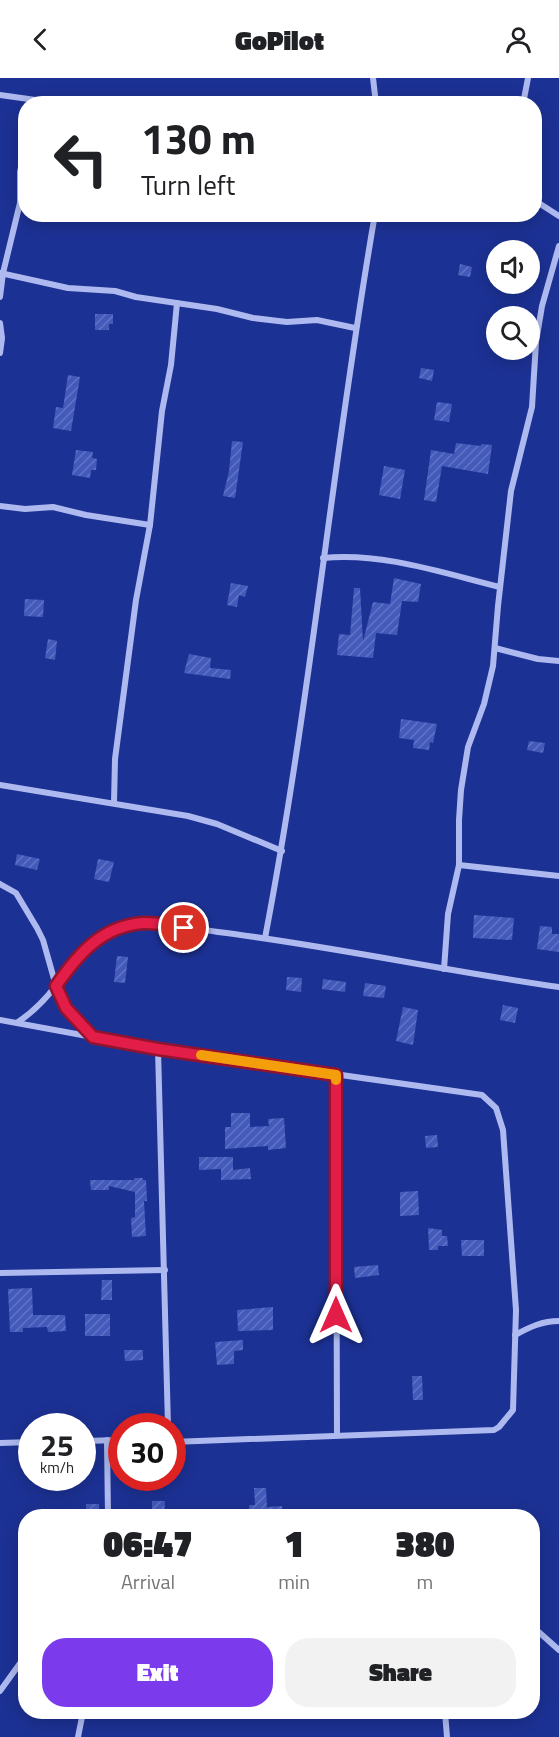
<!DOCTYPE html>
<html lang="en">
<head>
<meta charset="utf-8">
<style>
	body { margin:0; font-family:"Titillium Web",sans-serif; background:#f2f2f2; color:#202124; height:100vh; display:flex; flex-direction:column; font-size:22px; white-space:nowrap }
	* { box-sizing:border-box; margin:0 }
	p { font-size:20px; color:#757577 }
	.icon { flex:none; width:33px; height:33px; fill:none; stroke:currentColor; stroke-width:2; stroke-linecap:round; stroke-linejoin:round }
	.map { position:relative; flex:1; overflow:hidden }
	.details { position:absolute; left:18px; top:1431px; width:522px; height:210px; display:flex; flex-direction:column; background:#fff; border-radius:24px; box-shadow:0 3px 15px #0003 }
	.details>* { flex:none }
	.top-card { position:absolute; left:18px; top:18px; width:524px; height:126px; border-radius:24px; box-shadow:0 3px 15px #0003; background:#fff; color:#202124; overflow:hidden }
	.fabs { position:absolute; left:486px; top:162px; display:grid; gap:12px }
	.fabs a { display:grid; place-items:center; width:54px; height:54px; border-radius:50%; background:#fff; box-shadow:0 3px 15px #0003; font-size:30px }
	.speed { position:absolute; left:18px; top:1335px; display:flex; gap:12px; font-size:30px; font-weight:700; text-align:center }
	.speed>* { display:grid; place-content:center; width:78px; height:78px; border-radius:50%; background:#fff; box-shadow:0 3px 15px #0003; line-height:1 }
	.speed small { font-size:15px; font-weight:400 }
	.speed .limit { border:9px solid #d22; background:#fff; color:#111 }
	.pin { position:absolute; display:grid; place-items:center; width:51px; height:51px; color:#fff; margin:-26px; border:3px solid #fff; border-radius:50%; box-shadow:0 2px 6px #0007 }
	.me { position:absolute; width:66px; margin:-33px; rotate:0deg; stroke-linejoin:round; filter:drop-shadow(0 0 4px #0008) }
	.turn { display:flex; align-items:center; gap:21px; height:126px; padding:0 24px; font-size:27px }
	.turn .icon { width:78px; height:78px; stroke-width:2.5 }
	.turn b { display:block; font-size:42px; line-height:51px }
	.eta { display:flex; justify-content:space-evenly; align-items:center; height:102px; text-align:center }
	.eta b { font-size:36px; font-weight:800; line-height:42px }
	.cta { display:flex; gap:12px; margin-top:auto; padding:12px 24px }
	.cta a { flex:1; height:69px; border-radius:24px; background:#7c3aed; color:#fff; font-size:24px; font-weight:800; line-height:69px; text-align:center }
	.cta a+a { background:#f2f2f2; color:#202124 }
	header { display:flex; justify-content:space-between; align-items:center; height:78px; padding:0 24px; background:#fff; font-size:27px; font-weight:800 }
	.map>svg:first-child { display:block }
	.building { fill:url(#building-hatch) }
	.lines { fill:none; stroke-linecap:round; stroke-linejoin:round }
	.minor { stroke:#aebaef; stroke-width:6 }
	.route-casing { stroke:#92132f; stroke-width:15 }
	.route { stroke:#e11d48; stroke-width:10 }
	.slow { stroke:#f59e0b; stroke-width:10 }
</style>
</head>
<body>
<header><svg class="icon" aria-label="back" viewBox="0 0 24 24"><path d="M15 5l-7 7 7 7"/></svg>GoPilot<svg class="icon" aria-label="person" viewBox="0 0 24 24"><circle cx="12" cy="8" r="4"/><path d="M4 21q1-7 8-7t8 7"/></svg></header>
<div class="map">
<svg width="559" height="1659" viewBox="0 0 559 1659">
	<defs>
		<pattern id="building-hatch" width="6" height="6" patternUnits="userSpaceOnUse" patternTransform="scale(1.5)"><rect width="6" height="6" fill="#445abb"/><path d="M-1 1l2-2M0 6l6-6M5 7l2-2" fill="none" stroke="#6073c5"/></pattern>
	</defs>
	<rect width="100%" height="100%" fill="#1c3194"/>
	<g class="building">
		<polygon points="460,186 472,189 470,199 458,197"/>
		<polygon points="95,236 113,236 113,246 109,246 109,252 95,252"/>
		<polygon points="421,290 434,292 432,303 419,300"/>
		<polygon points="68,297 80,299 71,353 53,350 56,329 63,330"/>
		<polygon points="437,324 452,326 449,344 434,342"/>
		<polygon points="232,363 243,364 235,420 223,418 229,393"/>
		<polygon points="456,365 481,368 481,366 492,367 488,396 442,388 436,424 424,422 431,372 454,376"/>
		<polygon points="76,372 93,374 92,380 97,381 96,392 91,392 90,400 72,397"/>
		<polygon points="384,388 405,392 400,421 379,417"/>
		<polygon points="394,500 421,506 418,524 402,523 397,557 376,555 373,580 337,577 339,556 350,557 354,510 360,510 363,563 373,524 390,526"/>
		<polygon points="231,505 248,508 245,519 239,517 237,529 227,527"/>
		<polygon points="25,521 44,522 43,539 24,538"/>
		<polygon points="48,561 57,563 55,582 45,580"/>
		<polygon points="189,576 211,580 210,590 231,592 230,601 184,595"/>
		<polygon points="401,641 437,646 433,665 430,664 429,672 413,670 414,662 399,660"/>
		<polygon points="529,663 545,665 543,675 527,672"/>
		<polygon points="17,776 40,781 37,792 15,787"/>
		<polygon points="98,781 114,784 109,804 94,801"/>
		<polygon points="474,837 514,840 512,862 473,860"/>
		<polygon points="540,848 552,849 552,856 559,856 559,874 537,871"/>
		<polygon points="117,878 128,879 125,905 114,904"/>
		<polygon points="287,899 302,900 301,914 286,912"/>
		<polygon points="323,901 346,904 345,914 322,911"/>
		<polygon points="365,905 386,908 384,920 363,918"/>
		<polygon points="503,927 518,930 515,945 500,942"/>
		<polygon points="403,929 418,932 413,967 396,963"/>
		<polygon points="231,1035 250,1035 250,1049 269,1048 268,1041 284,1040 286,1070 268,1072 268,1068 225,1071 225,1049 231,1049"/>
		<polygon points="437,1057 438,1069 426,1070 425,1058"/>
		<polygon points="199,1079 233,1079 233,1092 250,1090 251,1101 221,1102 221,1091 199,1092"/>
		<polygon points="134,1100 143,1100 143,1102 146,1102 147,1123 144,1123 146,1158 132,1159 131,1140 135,1139 135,1114 109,1108 109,1112 91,1112 90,1102 134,1102"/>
		<polygon points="418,1113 419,1137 400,1138 400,1114"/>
		<polygon points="428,1150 442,1152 442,1158 447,1158 448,1168 438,1168 438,1172 429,1172"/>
		<polygon points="461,1162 484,1162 484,1178 462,1178"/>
		<polygon points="378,1187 379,1197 355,1200 354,1189"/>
		<polygon points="102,1202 112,1202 112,1222 101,1222"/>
		<polygon points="32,1210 33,1237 65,1237 66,1253 48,1254 47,1249 23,1250 23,1254 10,1254 8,1211"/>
		<polygon points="273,1229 273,1252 238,1253 237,1232"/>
		<rect x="85" y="1236" width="25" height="22"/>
		<polygon points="243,1262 243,1272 234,1273 234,1286 217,1287 215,1264"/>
		<polygon points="124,1272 143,1272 143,1282 125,1283"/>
		<polygon points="412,1298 422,1298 423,1322 413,1322"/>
		<polygon points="254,1410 266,1410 267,1429 282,1428 283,1437 249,1438 249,1427 255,1427"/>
		<polygon points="152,1423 165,1423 164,1438 152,1438"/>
		<rect x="86" y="1426" width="13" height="12"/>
	</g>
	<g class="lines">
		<g class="minor">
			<polyline points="373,0 376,26"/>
			<polyline points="0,17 64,26"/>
			<polyline points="523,26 528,0"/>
			<polyline points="534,122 559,138"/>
			<polyline points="0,195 68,210 115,213 136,219 217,231 253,240 287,244 317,242 355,250"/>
			<polyline points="0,219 3,195 20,125 20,94 26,65"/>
			<polyline points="0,245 2,260 0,275"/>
			<polyline points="0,428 25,431 53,429 86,437 150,447"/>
			<path d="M323,480C382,474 443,495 500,509"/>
			<polyline points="495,570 538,581 559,583"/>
			<polyline points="0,707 188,738 217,746 282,773"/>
			<polyline points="114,725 115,681 136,522 150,447 162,333 171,287 177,225"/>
			<polyline points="459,787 559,798"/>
			<polyline points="0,806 16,815 37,850 43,862 56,908 66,930 92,957"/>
			<path d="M265,860C311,620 333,377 375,136"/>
			<polyline points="444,891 448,836 459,787 459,742 461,712 468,669 484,626 493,588 498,528 511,413 532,329 536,264 542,228 559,168"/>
			<polyline points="0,942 158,971 482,1017 496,1030 503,1052 516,1232 513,1332 499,1349 494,1352 172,1364"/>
			<path d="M18,944C33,934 46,921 57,906C75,883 90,860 119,850C150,839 187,850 218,854C332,868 445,893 559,909"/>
			<polyline points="158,971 168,1348"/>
			<polyline points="336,997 337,1357"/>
			<polyline points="0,1195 165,1192"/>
			<path d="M515,1257C530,1249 542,1243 559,1243"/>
			<polyline points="107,1362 108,1438"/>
			<polyline points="82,1363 122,1362"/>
			<polyline points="0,1365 32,1364"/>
			<polyline points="532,1548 559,1572"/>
			<polyline points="0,1613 26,1577"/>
			<polyline points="445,1634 447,1659"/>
			<polyline points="78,1659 83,1634"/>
		</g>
	</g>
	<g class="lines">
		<defs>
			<path id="route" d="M184,850C171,848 156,844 143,845C102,848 78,876 56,908L66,930L93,959L158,971L336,997V1237"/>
		</defs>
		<use href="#route" class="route-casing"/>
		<use href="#route" class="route"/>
		<polyline class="slow" points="201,977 336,997 336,1002"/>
	</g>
</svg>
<div class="fabs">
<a><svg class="icon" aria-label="sound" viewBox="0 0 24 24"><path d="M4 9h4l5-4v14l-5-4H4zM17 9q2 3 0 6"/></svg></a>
<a><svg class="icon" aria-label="search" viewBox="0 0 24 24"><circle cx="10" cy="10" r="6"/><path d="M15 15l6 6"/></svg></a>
</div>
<div class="speed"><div>25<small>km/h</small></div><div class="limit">30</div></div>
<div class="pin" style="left:184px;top:850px;background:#d93025"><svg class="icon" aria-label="arrive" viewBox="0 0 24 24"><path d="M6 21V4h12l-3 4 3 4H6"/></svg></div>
<svg class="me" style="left:336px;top:1237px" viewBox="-20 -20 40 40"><path d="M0-17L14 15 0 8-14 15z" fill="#e11d48" stroke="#fff" stroke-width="4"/></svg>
<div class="top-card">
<div class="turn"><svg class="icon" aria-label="left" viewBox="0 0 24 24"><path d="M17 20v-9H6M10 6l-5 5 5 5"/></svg><div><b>130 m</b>Turn left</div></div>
</div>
<section class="details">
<div class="eta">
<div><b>06:47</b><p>Arrival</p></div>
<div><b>1</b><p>min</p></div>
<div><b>380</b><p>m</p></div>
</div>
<div class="cta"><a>Exit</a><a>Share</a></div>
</section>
</div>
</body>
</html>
